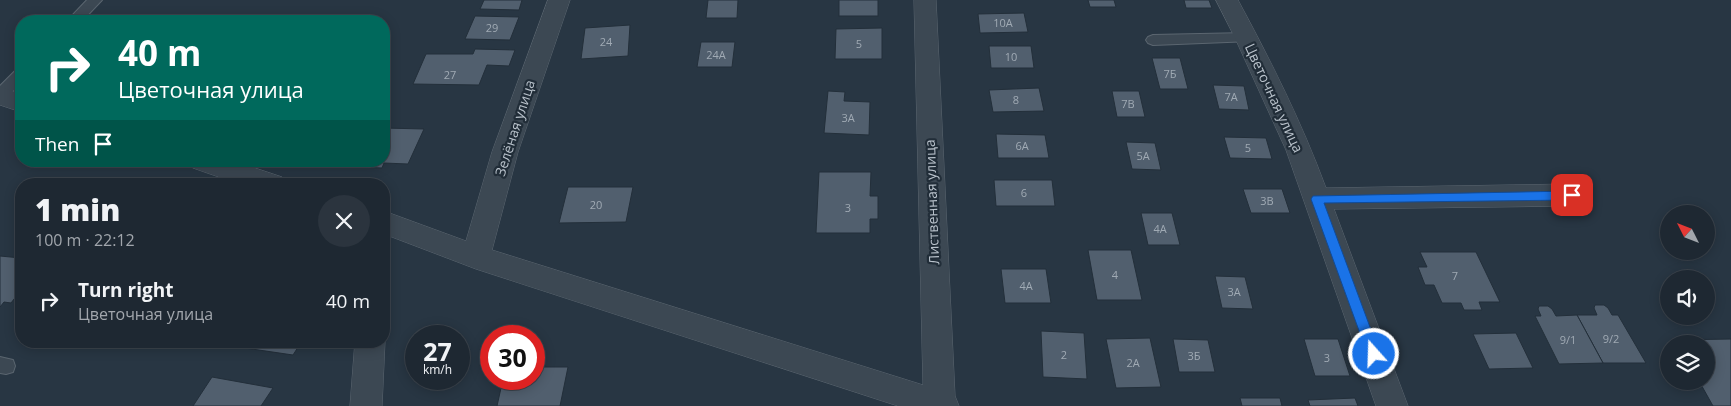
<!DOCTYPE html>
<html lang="en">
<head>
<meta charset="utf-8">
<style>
	body { margin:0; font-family:"Open Sans",sans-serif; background:#2b343e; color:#f1f3f6; height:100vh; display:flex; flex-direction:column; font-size:19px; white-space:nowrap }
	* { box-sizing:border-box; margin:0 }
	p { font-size:16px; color:#a1a6ac }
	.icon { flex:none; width:28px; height:28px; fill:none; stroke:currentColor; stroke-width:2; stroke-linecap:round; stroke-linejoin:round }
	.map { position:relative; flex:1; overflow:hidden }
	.panel { position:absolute; left:15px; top:178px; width:375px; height:170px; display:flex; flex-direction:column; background:#1e2832; border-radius:20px; box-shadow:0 2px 12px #0003,0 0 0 1px #3c444d }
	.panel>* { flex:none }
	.banner { position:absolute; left:15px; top:15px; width:375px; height:152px; border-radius:20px; box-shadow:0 2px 12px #0003,0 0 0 1px #3c444d; background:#00695c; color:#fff; overflow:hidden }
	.needle { width:32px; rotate:312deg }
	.buttons { position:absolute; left:1660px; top:205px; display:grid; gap:10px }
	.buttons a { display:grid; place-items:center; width:55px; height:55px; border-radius:50%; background:#1e2832; box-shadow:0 2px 12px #0003,0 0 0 1px #3c444d; font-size:25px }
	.speed { position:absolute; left:405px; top:325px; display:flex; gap:10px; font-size:25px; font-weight:700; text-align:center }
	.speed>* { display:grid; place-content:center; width:65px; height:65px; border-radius:50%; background:#1e2832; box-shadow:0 2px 12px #0003,0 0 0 1px #3c444d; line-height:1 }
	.speed small { font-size:12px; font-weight:400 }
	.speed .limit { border:8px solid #d22; background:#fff; color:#111 }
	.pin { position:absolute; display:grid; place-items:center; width:42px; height:42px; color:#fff; margin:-21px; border-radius:10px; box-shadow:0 2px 8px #0006 }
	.me { position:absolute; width:55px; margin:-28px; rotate:340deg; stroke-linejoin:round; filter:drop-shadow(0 0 4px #0008) }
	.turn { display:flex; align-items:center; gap:18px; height:105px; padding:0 20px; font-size:22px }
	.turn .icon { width:65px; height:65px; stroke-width:2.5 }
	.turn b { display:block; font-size:35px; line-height:42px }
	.then { display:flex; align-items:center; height:48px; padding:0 20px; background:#0003; gap:10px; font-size:19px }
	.round { display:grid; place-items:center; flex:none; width:52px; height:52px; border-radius:26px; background:#2b343e }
	.head { display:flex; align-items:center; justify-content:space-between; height:85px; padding:0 20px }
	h1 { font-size:30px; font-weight:800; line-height:38px }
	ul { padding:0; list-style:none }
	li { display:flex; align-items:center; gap:15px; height:75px; padding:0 20px }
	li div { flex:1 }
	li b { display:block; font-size:19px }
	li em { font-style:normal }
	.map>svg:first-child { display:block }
	.building { fill:#515f6e; stroke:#232f3a }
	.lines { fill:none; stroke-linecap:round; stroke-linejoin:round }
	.service-casing { stroke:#5b6670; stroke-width:2 }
	.minor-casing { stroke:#5b6670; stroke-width:1 }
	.service { fill:#3c4853; fill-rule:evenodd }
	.minor { fill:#3c4853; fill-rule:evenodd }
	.route { fill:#1a73e8; stroke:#114b97 }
	.labels { text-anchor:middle; stroke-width:4.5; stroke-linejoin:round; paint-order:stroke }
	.number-label { font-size:11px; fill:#a0aab4 }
	.street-label { font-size:14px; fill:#bac3cc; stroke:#212d38 }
</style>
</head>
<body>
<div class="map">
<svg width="1731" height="406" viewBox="0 0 1731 406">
	<rect width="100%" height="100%" fill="#283643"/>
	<g class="building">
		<polygon points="484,0 522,0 519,10 480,9"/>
		<polygon points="708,0 738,0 737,18 706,18"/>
		<rect x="839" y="0" width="39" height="16"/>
		<polygon points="1088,0 1114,0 1116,7 1090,7"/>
		<polygon points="1184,0 1209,0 1212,8 1186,8"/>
		<polygon points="1024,13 1028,32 980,33 978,14"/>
		<polygon points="475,16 519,17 510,40 465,39"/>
		<polygon points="301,17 329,21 298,21"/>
		<polygon points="630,25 628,56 581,59 585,28"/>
		<polygon points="882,28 882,59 835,59 836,29"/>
		<polygon points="701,42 735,42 732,67 697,67"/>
		<polygon points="989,46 1031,46 1034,68 991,68"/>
		<polygon points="475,49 515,50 509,66 487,65 479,85 413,84 426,54 473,54"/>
		<polygon points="1152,58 1180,58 1188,89 1160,89"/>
		<polygon points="1213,85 1244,86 1249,110 1219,109"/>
		<polygon points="1039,88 1044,111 993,112 989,90"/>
		<polygon points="828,91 845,92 844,101 870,102 869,135 824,133"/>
		<polygon points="1112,91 1139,91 1145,117 1117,117"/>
		<polygon points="384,128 424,129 408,164 384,163 382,168 356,167 359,161 384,161"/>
		<polygon points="996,134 1045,135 1049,158 998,158"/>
		<polygon points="1224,137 1266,138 1272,159 1230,158"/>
		<polygon points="1126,142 1155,143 1161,170 1132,169"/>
		<polygon points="819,172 871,172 870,196 878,196 878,219 870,219 870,233 816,233"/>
		<polygon points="994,180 1052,180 1055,206 996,206"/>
		<polygon points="568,187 633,187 626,222 559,223"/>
		<polygon points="1243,189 1282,189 1290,213 1251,213"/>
		<polygon points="1141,213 1172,213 1180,245 1148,245"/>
		<polygon points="1088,250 1131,250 1142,300 1097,300"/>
		<polygon points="1420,252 1476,252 1500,302 1479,302 1482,310 1464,310 1461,303 1442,303 1434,285 1425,285 1418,267 1427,267"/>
		<polygon points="0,256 21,258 21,290 11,303 4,302 0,307"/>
		<polygon points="1001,269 1046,269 1051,303 1005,303"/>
		<polygon points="1215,276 1245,277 1253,309 1222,308"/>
		<polygon points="1595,305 1604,305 1608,308 1612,315 1618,315 1646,363 1603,363 1577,315 1597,315 1594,308"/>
		<polygon points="1539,306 1548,306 1552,309 1556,316 1577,315 1603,363 1559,364 1535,316 1541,316 1538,309"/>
		<polygon points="1041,331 1084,333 1087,379 1043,377"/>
		<polygon points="1516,333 1533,368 1489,369 1473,334"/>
		<polygon points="1150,338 1161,387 1116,388 1106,339"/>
		<polygon points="1173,339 1208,340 1215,372 1179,372"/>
		<polygon points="1304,339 1338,339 1350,376 1315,376"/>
		<polygon points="1731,339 1731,406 1713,406 1699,381 1706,381 1706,344 1677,344 1674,340"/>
		<polygon points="242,341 302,341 293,355 238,347"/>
		<polygon points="534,367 568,367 560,406 497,406 503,379 534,379"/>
		<polygon points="212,377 273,388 261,406 193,406"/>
		<polygon points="1240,398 1280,398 1282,406 1242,406"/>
		<polygon points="1355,398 1358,406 1310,406 1308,400"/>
	</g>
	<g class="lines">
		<defs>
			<g id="service">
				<polygon points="87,0 102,0 82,21 67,21"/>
				<polygon points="1247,33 1252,35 1254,38 1252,41 1153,45 1148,43 1146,40 1148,37 1153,35"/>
				<polygon points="21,69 21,83 5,99 0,100 0,86 16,70"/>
				<polygon points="0,357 13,360 15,366 13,372 6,374 0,373"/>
			</g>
			<g id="minor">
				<polygon points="548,0 570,0 518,152 492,250 923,385 914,0 936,0 955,396 959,406 898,406 476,269 384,234 384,211 466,241 492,152"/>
				<path d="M1216,0H1238C1271,61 1302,123 1326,188L1572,184L1582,187L1586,195L1582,203L1572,206L1334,209L1408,406H1376L1286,150L1235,38Z"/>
				<polygon points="0,87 21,94 21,112 0,105"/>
				<polygon points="189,161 234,161 282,177 285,184 239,184 193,168"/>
				<polygon points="384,338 385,341 382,406 350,406 355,341 384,341"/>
			</g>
		</defs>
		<use href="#service" class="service-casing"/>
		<use href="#minor" class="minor-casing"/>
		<use href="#service" class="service"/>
		<use href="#minor" class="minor"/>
	</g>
	<polygon class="route" points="1572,191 1577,195 1572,200 1324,203 1380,354 1378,358 1374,360 1369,358 1311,199 1313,196"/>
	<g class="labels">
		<g class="number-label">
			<text x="1003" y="27">10А</text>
			<text x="492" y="32">29</text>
			<text x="606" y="46">24</text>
			<text x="859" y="48">5</text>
			<text x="716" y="59">24А</text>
			<text x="1011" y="61">10</text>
			<text x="1170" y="78">7Б</text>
			<text x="450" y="79">27</text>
			<text x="1231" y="101">7А</text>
			<text x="1016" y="104">8</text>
			<text x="1128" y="108">7В</text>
			<text x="848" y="122">3А</text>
			<text x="1022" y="150">6А</text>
			<text x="1248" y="152">5</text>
			<text x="1143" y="160">5А</text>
			<text x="1024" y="197">6</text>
			<text x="1267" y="205">3В</text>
			<text x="596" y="209">20</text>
			<text x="848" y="212">3</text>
			<text x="1160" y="233">4А</text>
			<text x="1115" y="279">4</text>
			<text x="1455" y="280">7</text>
			<text x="1026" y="290">4А</text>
			<text x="1234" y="296">3А</text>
			<text x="1611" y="343">9/2</text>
			<text x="1568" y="344">9/1</text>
			<text x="1064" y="359">2</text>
			<text x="1194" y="360">3Б</text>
			<text x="1327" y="362">3</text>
			<text x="1133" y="367">2А</text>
		</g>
		<g class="street-label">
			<text transform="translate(1274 98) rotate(65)" y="5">Цветочная улица</text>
			<text transform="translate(515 128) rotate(-72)" y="5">Зелёная улица</text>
			<text transform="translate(932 202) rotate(-92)" y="5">Лиственная улица</text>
		</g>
	</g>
</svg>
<div class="buttons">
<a><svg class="needle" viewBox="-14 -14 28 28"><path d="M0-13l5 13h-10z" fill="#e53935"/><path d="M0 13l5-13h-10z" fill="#a1a6ac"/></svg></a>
<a><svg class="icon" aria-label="sound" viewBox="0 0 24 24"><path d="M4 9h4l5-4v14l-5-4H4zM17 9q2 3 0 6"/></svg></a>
<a><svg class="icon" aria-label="layers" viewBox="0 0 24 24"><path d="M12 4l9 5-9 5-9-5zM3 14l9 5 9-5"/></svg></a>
</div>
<div class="speed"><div>27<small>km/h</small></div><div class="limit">30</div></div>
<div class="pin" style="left:1572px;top:195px;background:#d93025"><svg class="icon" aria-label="arrive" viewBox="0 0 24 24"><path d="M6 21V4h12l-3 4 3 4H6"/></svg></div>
<svg class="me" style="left:1374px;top:354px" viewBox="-20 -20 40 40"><circle r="17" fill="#1a73e8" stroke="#fff" stroke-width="3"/><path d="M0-11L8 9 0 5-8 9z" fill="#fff"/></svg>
<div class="banner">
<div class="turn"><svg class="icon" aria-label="right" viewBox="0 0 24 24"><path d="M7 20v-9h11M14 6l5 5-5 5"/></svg><div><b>40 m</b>Цветочная улица</div></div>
<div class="then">Then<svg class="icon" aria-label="arrive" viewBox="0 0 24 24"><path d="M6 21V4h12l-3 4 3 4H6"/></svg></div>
</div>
<section class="panel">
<div class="head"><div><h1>1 min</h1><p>100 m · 22:12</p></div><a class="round"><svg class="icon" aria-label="close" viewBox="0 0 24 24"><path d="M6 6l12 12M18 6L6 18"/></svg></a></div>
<ul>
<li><svg class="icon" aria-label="right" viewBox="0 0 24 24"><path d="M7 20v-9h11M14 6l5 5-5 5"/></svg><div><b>Turn right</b><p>Цветочная улица</p></div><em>40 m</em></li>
</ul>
</section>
</div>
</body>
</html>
